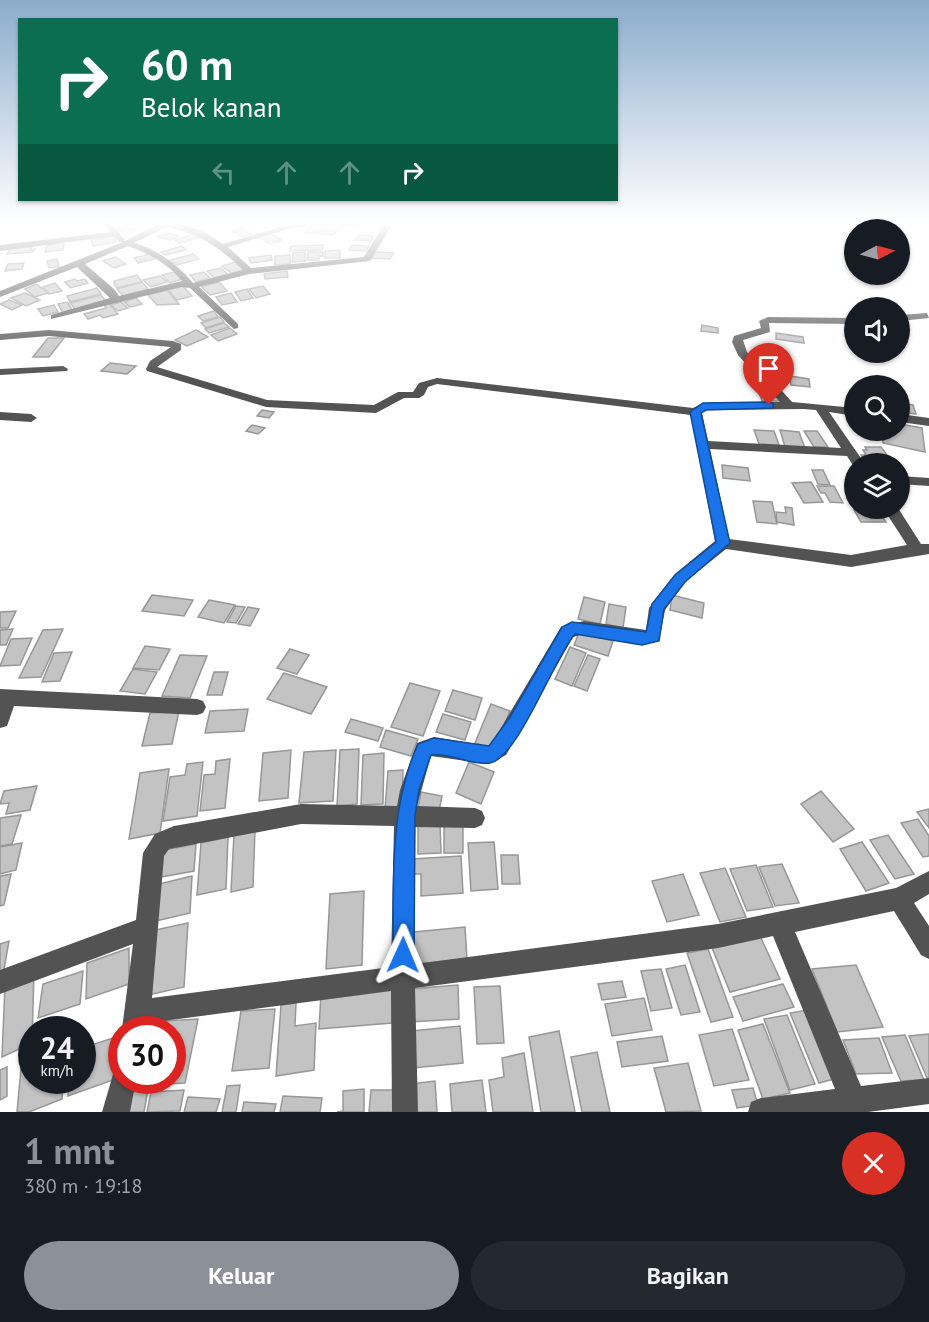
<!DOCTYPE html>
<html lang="id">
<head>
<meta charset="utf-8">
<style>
	body { margin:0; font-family:"PT Sans",sans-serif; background:#242831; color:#f1f3f6; height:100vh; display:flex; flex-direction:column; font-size:22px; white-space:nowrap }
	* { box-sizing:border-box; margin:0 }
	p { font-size:20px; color:#9ea1a6 }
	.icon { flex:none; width:33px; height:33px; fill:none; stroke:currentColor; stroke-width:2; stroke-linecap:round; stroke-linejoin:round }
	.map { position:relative; height:1112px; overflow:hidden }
	.details { display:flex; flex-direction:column; background:#171b24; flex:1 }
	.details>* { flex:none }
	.banner { position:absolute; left:18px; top:18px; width:600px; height:183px; border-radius:0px; box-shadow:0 2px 4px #0004; background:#0b6e4f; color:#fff; overflow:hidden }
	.needle { width:39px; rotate:84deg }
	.tools { position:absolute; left:844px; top:219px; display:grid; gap:12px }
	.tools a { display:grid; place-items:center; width:66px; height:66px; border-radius:50%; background:#171b24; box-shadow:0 2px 4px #0004; font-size:30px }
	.speed { position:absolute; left:18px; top:1016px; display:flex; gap:12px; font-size:30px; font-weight:700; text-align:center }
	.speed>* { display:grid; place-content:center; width:78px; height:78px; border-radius:50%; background:#171b24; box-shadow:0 2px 4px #0004; line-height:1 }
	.speed small { font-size:15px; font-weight:400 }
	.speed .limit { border:9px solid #d22; background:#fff; color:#111 }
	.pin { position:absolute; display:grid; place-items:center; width:51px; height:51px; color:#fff; margin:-62px -26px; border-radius:50% 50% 50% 0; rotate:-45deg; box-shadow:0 0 6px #0007 }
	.pin .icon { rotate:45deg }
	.me { position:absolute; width:66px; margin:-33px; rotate:1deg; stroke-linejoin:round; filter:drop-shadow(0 0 4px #0008) }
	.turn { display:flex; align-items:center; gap:21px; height:126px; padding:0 24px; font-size:27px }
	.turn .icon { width:78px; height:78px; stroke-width:2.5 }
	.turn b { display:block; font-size:42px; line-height:51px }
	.lanes { display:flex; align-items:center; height:57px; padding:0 24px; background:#0003; justify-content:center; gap:30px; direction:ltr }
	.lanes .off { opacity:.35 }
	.round { display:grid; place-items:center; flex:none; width:63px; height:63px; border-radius:32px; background:#242831 }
	.headline { display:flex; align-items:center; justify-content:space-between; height:102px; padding:0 24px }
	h1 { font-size:36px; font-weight:700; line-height:45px; color:#8c9099 }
	.button { display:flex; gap:12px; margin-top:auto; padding:12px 24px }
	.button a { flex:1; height:69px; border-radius:36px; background:#8c9099; color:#fff; font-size:24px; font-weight:700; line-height:69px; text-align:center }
	.button a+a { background:#242831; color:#f1f3f6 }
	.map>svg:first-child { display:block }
	.building { fill:#c3c3c3; stroke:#979797; stroke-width:1.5 }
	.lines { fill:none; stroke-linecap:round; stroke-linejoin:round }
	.minor { fill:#535353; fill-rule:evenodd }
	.route { fill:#1a73e8; stroke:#114b97; stroke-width:1.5 }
</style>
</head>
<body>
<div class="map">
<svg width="929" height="1112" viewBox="0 0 929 1112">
	<rect width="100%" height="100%" fill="#fff"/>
	<g class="building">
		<polygon points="184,221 191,221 203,224 194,228 177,225"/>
		<polygon points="263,221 280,221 287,225 276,228"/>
		<polygon points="129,224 137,229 121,232 118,229 125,227 123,225"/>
		<polygon points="313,225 326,226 320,233 305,233"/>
		<polygon points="331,225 342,226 333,235 321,234"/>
		<polygon points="242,228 252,234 242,237 232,231"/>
		<polygon points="166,233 179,236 171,240 157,237"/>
		<polygon points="193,234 198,238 180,243 175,240"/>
		<polygon points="271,234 282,240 270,244 259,237"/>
		<polygon points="359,235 374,236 371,241 355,240"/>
		<polygon points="114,236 116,242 93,246 91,240"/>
		<polygon points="64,243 63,250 45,252 47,245"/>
		<polygon points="323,245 322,250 290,251 291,246"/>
		<polygon points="352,245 369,246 366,251 349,250"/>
		<polygon points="182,246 186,250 165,255 161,252"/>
		<polygon points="32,247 30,250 35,249 33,252 7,254 11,248"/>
		<polygon points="340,250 340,258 325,258 325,251"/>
		<polygon points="305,252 305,261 292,262 293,253"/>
		<polygon points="308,252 323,252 323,256 319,256 319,260 307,260"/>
		<polygon points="376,252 394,253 390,259 372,258"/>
		<polygon points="150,254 154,259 138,263 134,258"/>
		<polygon points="193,254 199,259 177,265 170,260"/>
		<polygon points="271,255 272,260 251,263 249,258"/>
		<polygon points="290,255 290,264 275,265 275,256"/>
		<polygon points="116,257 126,264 114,268 103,261"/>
		<polygon points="57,259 59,267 49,268 47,261"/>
		<polygon points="235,262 244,270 231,273 222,266"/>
		<polygon points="24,263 22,269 5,271 8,264"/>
		<polygon points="221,268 228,274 214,278 207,271"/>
		<polygon points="287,271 288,277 265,279 264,274"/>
		<polygon points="174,272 182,279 170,283 162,275"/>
		<polygon points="204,272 210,278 196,282 190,275"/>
		<polygon points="137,275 142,282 117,288 114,284 114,281"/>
		<polygon points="160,276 167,282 151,287 143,280"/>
		<polygon points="75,279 77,281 85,279 88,283 70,288 65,282"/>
		<polygon points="142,282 148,289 123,296 117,289"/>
		<polygon points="219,282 227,291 210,295 202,287"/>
		<polygon points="55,283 62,291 49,294 43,287"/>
		<polygon points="36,284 48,293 35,297 25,289"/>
		<polygon points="183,286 192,296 177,300 168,290"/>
		<polygon points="263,286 270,294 256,298 249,289"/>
		<polygon points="97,288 101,294 70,302 67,296"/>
		<polygon points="247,289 253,298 241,301 235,292"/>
		<polygon points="167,290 179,304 157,305 148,295"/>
		<polygon points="25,293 40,300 26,306 11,298"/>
		<polygon points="231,293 237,302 222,305 216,297"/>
		<polygon points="101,295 106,301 75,309 70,303"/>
		<polygon points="136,298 142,304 130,307 124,302"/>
		<polygon points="9,300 22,305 12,310 0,304"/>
		<polygon points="67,302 73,311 63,313 58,304"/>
		<polygon points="121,302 128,308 118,311 111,305"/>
		<polygon points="109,304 118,314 103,318 100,315 88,319 84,314 106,308 104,305"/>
		<polygon points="54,305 58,312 43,316 38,309"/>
		<polygon points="214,311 218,317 203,321 198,316"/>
		<polygon points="220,317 224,322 206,328 201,323"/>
		<polygon points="224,323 229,327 209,333 205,329"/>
		<polygon points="702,325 718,328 718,333 701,331"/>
		<polygon points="230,328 237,334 218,341 211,335"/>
		<polygon points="196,330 208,337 187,346 175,340"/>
		<polygon points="776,333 803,337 804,343 776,339"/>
		<polygon points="48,338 64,338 49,357 33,357"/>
		<polygon points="110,363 136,366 127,374 101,371"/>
		<polygon points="790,376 809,379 810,387 791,385"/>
		<polygon points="756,385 772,386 779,401 762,401"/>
		<polygon points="900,403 913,405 916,414 901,412"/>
		<polygon points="262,410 274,412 269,418 257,416"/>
		<polygon points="900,424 922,428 925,452 883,443 882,430 900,430"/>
		<polygon points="252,425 265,428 258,434 246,431"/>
		<polygon points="754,430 774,431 779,445 759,444"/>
		<polygon points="780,430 799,432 805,448 785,447"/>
		<polygon points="804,431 817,431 828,447 814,447"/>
		<polygon points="865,447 881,447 894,464 872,464 869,460 865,460 861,455 866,455 863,450 867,450"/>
		<polygon points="722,465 748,468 750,481 723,478"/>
		<polygon points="812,470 823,470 830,485 818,484"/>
		<polygon points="811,482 823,502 804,503 792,483"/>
		<polygon points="817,486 834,486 843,503 830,502 825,493 821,493"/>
		<polygon points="753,501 772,502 777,524 757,522"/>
		<polygon points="785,507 792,508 794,525 777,522 776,512 786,513"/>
		<polygon points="854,510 878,510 886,522 861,522"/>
		<polygon points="152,595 193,600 184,616 142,611"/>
		<polygon points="672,595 704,603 702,618 670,610"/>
		<polygon points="584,597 605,602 600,624 578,619"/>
		<polygon points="209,600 235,605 224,623 198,617"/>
		<polygon points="609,604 626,607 623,628 606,624"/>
		<polygon points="236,606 245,607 236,623 227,622"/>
		<polygon points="248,607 259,609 250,626 238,624"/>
		<polygon points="16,611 8,628 0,628 0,612"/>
		<polygon points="13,629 6,645 0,645 0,630"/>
		<polygon points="63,629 41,677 19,678 43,630"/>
		<polygon points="580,630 613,641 608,656 574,645"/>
		<polygon points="32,638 20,665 0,666 11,639"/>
		<polygon points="145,646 170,649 159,670 133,668"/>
		<polygon points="570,647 586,653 572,686 555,679"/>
		<polygon points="290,649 309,655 297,674 277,668"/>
		<polygon points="72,652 60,681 42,682 54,653"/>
		<polygon points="180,655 207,656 190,698 162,696"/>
		<polygon points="588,655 600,659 587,691 574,686"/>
		<polygon points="133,669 157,672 145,694 120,691"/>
		<polygon points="214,672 228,672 222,695 207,695"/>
		<polygon points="284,673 327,687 311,714 267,699"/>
		<polygon points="410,683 440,691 423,736 391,727"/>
		<polygon points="453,690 482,698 475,720 445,711"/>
		<polygon points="491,704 510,711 494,750 475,743"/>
		<polygon points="248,709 244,731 205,733 210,711"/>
		<polygon points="179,711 172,744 142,746 150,713"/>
		<polygon points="443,714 471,722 465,740 436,732"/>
		<polygon points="351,719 383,728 378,741 345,732"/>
		<polygon points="386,730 418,739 411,756 380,747"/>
		<polygon points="359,749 357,804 337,806 340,750"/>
		<polygon points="291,750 288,798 259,801 263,753"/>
		<polygon points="336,750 333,801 299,803 304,752"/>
		<polygon points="384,753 383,804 361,805 363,755"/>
		<polygon points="230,759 225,808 200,811 204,775 215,774 216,761"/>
		<polygon points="203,762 197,816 163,821 170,777 185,775 187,764"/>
		<polygon points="469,762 494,772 481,804 456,793"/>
		<polygon points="169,769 160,833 129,839 140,773"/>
		<polygon points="403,770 402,809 385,809 388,771"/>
		<polygon points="37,786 30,810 6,814 9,803 0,804 4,791"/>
		<polygon points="821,791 854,829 833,842 801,804"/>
		<polygon points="421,792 442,796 439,811 418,807"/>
		<polygon points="929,809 929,828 917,812"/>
		<polygon points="21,815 12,844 0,846 0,818"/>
		<polygon points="918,819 929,836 929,856 923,857 901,823"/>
		<polygon points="440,823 441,853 418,854 418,824"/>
		<rect x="444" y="824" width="19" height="29"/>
		<polygon points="255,830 253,887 231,892 234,834"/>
		<polygon points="888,835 914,874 895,879 870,840"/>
		<polygon points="228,837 226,889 197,895 201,843"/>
		<polygon points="494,842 498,889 471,891 468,843"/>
		<polygon points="862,842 889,883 866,891 840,849"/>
		<polygon points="22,843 16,870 0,874 0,847"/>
		<polygon points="196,844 194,871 161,877 164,850"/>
		<polygon points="501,855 518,855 520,884 502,884"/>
		<polygon points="461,856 463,893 421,896 421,874 412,874 412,859"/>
		<polygon points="782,864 799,903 775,906 759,867"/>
		<polygon points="756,865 773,907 747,911 730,869"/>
		<polygon points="725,868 746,917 720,922 700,873"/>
		<polygon points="11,874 4,905 0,906 0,876"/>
		<polygon points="683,874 699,915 667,922 652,881"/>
		<polygon points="192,876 190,913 156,921 159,884"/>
		<polygon points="364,891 362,965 326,969 330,894"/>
		<polygon points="188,923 184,987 148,995 155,930"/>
		<polygon points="465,927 467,959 415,964 414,932"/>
		<polygon points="760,936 780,979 730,992 712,948"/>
		<polygon points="9,941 3,975 0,976 0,944"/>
		<polygon points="129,948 129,984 86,999 87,963"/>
		<polygon points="708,949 733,1017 711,1022 687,953"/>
		<polygon points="685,965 700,1012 681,1015 666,969"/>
		<polygon points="856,965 883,1027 837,1032 812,969"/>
		<polygon points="661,969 672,1008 651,1011 641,971"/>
		<polygon points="83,971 80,1004 38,1018 43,984"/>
		<polygon points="34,972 32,1043 2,1057 5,984"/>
		<polygon points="622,981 626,997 602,1000 598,984"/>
		<polygon points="783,984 794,1007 743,1021 733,997"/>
		<polygon points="458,985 459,1019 410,1022 410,989"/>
		<polygon points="500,986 504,1043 477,1044 474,987"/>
		<polygon points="392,989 392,1023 319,1029 321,994"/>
		<polygon points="644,998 652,1030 612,1036 605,1004"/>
		<polygon points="296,1003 295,1026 316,1023 314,1070 276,1076 281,1005"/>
		<polygon points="275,1009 269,1068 232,1071 241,1011"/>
		<polygon points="808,1010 838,1078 819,1083 790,1013"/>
		<polygon points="787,1015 815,1084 790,1090 764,1019"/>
		<polygon points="198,1019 185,1083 131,1086 133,1080 172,1080 172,1029 145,1029 147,1022"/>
		<polygon points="763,1024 790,1093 763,1099 738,1030"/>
		<polygon points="460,1026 463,1063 413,1068 412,1031"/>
		<polygon points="732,1029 749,1080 714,1086 699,1035"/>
		<polygon points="559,1031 575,1112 541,1112 529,1037"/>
		<polygon points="929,1034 929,1078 927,1078 909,1036"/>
		<polygon points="905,1035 924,1080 901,1081 882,1037"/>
		<polygon points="662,1036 668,1061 622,1067 617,1042"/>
		<polygon points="116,1037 113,1080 68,1096 69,1080 82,1080 82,1048"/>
		<polygon points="879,1038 892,1073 856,1074 843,1040"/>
		<polygon points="597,1052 610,1112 582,1112 571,1057"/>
		<polygon points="524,1053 533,1112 493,1112 489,1080 504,1077 502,1058"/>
		<polygon points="688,1063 701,1111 666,1112 654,1068"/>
		<polygon points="32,1065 32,1080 63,1080 62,1099 29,1112 17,1112 21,1069"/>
		<polygon points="7,1067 7,1096 0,1100 0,1070"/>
		<polygon points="482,1080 486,1112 452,1112 450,1084"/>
		<polygon points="435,1081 437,1112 411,1112 411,1084"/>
		<polygon points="240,1085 236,1112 222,1112 227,1086"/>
		<polygon points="753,1088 758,1105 737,1108 732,1090"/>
		<polygon points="364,1089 364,1112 337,1112 343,1111 343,1091"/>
		<polygon points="148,1090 144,1112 125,1112 129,1092"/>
		<polygon points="184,1090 180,1111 147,1112 151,1092"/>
		<polygon points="371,1090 396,1090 395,1112 369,1112"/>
		<polygon points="283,1096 322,1098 320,1112 280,1112"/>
		<polygon points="188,1097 220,1099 216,1112 184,1112"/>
		<polygon points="244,1102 276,1104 274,1112 242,1112"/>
	</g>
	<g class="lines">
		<g class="minor">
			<path d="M101,221H110L125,241L165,221H176L174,223L201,230L223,244L287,225L312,222H354L358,224L354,226H312L288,229L228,247L251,268L364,257L385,223L392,225L370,261L249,274L199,287L238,324V328L234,329L190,288L181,287L51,319V315L110,298L77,267L0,297V291L123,242H119L114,236L0,251V245L111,232ZM167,227C199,233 220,248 243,270L193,283C177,264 158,250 134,243ZM128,246C149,253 168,264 182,281L119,296L114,289L85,264Z"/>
			<polygon points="927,313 929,318 900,321 900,315"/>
			<path d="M768,317L855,318V324L769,323L770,332L743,340L747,352L792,402L855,408V416L829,412L865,464H855L854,467L847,456L710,449L729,539L851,555L907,545L883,508H898L921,544H929V554L851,567L726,549L685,582L665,610L659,641C630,650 600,627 573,637L506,755L488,764L431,756L417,806L475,808L482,811L485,818L482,825L475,828L415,827V964L718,924L896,888L929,871V894L914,903L929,926V959L921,955L894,911L795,932L861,1086L929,1078V1104L868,1112H748L751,1102L761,1098L835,1089L773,936L718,948L415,988L418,1112H392L391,991L148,1023L147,1029H122L133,944L0,994V970L136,920L143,853L155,834L174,826L301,804L397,806L400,790L417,743L434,737L487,746L492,743L561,627L584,621L646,630L649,608L675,574L715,541L691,415L437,384L428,387L424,395L419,398H404L376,413L266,407L147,371L146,369L150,361L171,347L49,336L0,340V334L49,330L173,341L181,344V350L157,367L267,400L374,405L398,392H413L419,383L437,378L693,408L703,403L780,402L738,355L732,342L734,336L761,328L759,321ZM803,409L816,410L841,448L708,441L702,413L706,410ZM301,824L394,826L391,967L152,998L164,856L169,849Z"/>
			<polygon points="63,366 68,369 67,371 0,375 0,369"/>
			<polygon points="0,412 31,414 37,418 31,422 0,420"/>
			<polygon points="900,414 929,418 929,426 900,422"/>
			<polygon points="900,476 929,478 929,486 900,484"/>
			<polygon points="0,689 197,699 203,701 206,707 203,713 197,715 14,706 7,726 0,728"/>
			<polygon points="122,1067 122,1080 136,1080 130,1112 102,1112 114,1071"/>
		</g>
	</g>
	<linearGradient id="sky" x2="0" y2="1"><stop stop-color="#8baccc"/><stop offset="0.59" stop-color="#fff"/><stop offset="1" stop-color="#fff" stop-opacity="0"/></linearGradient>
	<rect width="929" height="377" fill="url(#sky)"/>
	<path class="route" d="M769,402L773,403V408L706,410L701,413L730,543L685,582L664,609L659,641L642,645L575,634C554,658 518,758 490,763C471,766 450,752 431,755L419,790L415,816L414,955L411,963L403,966L396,963L393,955C394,883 388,811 418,744L434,738L489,746L510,717L562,627L572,622L646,632L652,604L675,575L716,542L690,412L703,403Z"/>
</svg>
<div class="tools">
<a><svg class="needle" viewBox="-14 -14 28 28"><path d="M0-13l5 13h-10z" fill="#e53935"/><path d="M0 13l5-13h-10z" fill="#9ea1a6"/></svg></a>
<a><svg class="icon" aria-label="sound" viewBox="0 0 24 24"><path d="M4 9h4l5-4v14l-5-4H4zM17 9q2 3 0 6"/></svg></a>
<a><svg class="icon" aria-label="search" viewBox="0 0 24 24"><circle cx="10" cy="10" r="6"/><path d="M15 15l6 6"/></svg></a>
<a><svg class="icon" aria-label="layers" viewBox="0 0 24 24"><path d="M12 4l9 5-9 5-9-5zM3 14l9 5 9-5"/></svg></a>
</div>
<div class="speed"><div>24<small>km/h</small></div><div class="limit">30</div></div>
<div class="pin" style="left:769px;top:405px;background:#d93025"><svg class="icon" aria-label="arrive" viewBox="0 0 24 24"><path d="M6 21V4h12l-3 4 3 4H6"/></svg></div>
<svg class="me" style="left:403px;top:955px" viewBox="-20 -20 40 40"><path d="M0-17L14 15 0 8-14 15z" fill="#1a73e8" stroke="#fff" stroke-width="4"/></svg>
<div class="banner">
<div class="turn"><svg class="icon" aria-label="right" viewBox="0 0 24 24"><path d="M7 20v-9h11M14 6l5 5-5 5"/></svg><div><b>60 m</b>Belok kanan</div></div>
<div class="lanes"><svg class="icon off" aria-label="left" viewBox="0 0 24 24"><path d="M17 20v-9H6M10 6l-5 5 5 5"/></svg><svg class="icon off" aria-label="ahead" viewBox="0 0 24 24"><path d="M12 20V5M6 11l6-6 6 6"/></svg><svg class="icon off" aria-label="ahead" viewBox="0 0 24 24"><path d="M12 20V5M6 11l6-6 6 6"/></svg><svg class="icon" aria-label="right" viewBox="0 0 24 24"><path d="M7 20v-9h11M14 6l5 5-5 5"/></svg></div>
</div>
</div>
<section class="details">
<div class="headline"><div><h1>1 mnt</h1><p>380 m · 19:18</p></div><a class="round" style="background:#d93025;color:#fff"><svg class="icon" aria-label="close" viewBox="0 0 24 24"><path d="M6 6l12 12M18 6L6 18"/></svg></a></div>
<div class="button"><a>Keluar</a><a>Bagikan</a></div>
</section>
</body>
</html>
